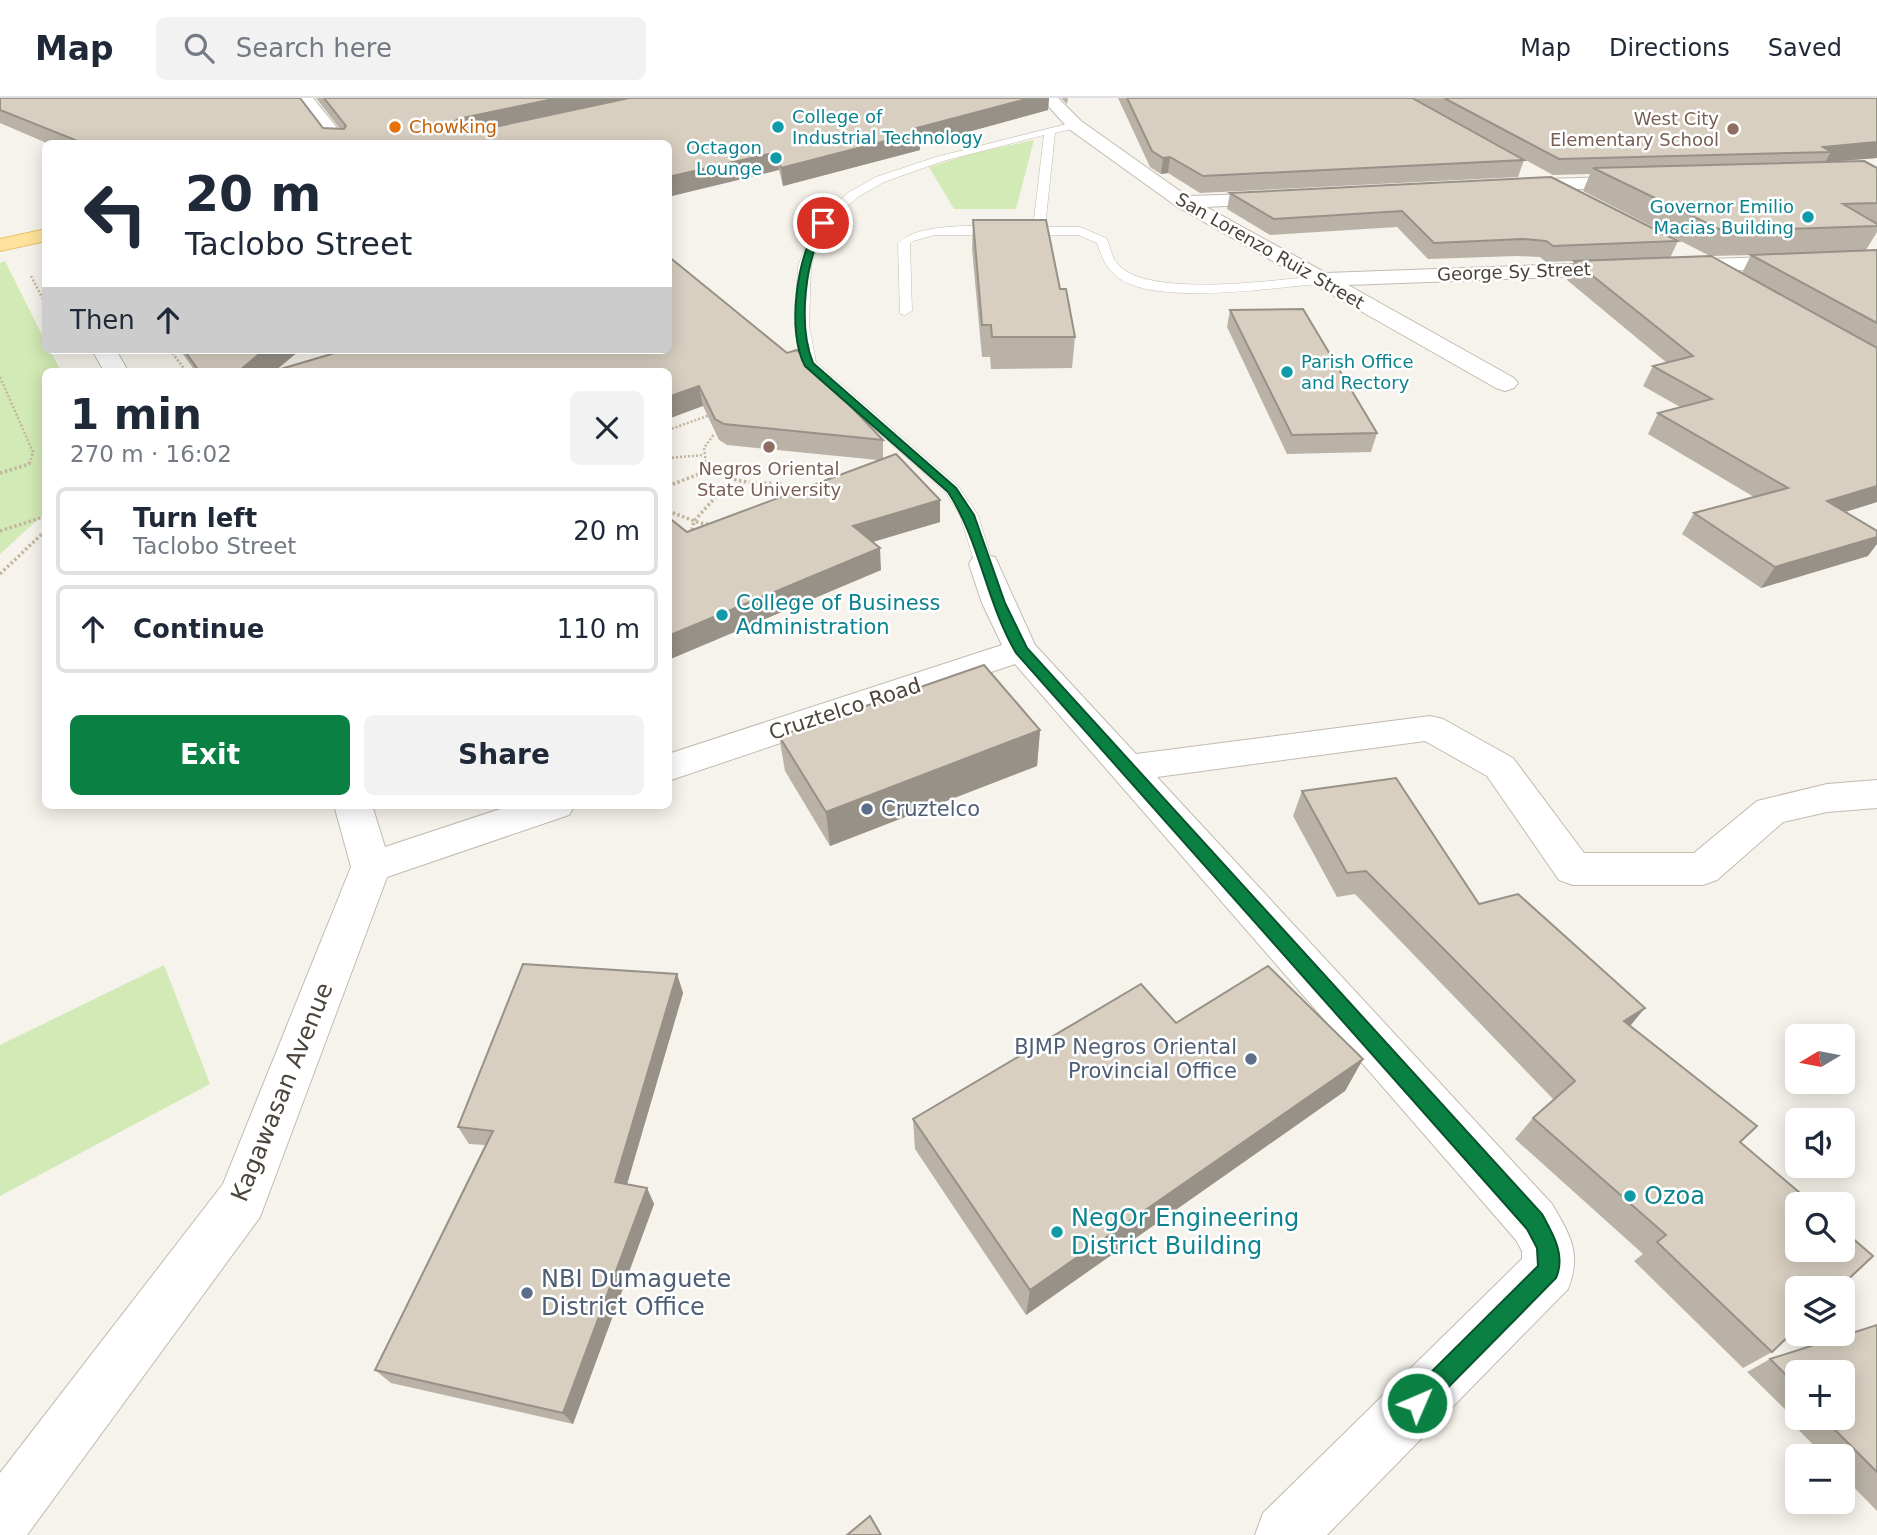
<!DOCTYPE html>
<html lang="en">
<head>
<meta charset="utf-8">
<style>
	body { margin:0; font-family:"DejaVu Sans",sans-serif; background:#f2f2f3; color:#1f2937; height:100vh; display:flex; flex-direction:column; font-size:26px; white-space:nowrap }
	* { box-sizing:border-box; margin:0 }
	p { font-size:23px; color:#747a83 }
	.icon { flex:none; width:38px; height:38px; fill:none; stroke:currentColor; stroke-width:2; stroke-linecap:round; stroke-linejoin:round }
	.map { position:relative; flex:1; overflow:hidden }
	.details { position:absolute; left:42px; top:270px; width:630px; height:441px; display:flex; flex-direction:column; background:#fff; border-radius:10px; box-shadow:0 4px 18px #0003 }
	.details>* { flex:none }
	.banner { position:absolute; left:42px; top:42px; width:630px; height:214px; border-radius:10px; box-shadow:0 4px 18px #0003; background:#fff; color:#1f2937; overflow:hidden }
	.needle { width:46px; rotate:260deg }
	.fabs { position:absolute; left:1785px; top:926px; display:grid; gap:14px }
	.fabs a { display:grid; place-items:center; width:70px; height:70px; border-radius:10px; background:#fff; box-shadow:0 4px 18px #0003; font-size:35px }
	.pin { position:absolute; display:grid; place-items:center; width:60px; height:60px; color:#fff; margin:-30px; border:4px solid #fff; border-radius:50%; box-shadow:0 2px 7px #0007 }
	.me { position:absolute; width:77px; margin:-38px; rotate:45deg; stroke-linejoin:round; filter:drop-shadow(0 0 5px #0008) }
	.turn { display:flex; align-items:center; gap:24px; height:147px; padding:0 28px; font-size:32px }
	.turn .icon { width:91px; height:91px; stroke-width:2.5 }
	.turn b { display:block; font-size:49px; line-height:60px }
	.then { display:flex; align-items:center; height:66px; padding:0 28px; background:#0003; gap:14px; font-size:26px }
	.round { display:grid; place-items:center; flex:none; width:74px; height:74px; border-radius:10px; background:#f2f2f3 }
	.head { display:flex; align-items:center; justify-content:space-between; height:119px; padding:0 28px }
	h1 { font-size:42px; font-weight:800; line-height:52px }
	.cta { display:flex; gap:14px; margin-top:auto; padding:14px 28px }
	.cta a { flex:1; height:80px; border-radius:10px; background:#0b8043; color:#fff; font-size:28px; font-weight:800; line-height:80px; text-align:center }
	.cta a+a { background:#f2f2f3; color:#1f2937 }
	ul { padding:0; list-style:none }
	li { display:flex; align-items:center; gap:21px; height:88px; margin:0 14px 10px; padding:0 14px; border:4px solid #e0e1e3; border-radius:10px }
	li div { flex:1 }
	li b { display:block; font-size:26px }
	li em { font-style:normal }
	header { display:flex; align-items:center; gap:42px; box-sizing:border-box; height:98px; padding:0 35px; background:#fff; border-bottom:2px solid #e0e1e3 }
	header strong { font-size:33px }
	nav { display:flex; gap:38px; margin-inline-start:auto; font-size:24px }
	.search { width:490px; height:63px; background:#f2f2f3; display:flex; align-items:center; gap:18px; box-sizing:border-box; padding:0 24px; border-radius:10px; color:#747a83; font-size:26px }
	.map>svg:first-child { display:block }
	.green { fill:#d2eab5 }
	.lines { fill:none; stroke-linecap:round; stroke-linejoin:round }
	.lane-casing { stroke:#c2bbae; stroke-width:1 }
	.street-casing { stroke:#c2bbae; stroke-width:2 }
	.primary-casing { stroke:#e6c16a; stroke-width:2 }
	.path-far1 { stroke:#c4b79f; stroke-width:2.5; stroke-dasharray:2 2; stroke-linecap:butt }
	.path { stroke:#c4b79f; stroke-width:3.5; stroke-dasharray:2.5 2.5; stroke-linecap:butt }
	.lane { fill:#fff; fill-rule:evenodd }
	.street { fill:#fff; fill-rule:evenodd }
	.primary { fill:#ffe39c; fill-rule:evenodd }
	.wall { fill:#bab2a6; fill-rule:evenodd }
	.shaded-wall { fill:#979187 }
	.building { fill:#d8cfc1; stroke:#979187; stroke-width:2 }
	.route { fill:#0b8043; stroke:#07532c; stroke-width:2 }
	.food-dot { fill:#e8710a; stroke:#fff; stroke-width:2.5 }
	.culture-dot { fill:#0f9aa8; stroke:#fff; stroke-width:2.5 }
	.education-dot { fill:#8d6e63; stroke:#fff; stroke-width:2.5 }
	.service-dot { fill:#5c6f8a; stroke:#fff; stroke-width:2.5 }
	.labels { text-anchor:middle; stroke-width:5; stroke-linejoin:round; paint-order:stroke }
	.far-culture-label { font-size:18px; fill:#0d838f; stroke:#fff; text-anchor:start }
	.far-education-label { font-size:18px; fill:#785e54; stroke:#fff; text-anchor:end }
	.far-food-label { font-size:18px; fill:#c56008; stroke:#fff; text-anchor:start }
	.far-street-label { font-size:18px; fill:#4b4439; stroke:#fff }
	.culture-label { font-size:21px; fill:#0d838f; stroke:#fff; text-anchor:start }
	.street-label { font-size:21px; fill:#4b4439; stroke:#fff }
	.service-label { font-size:21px; fill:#4e5e75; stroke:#fff; text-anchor:start }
	.near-street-label { font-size:24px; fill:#4b4439; stroke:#fff }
	.near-culture-label { font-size:24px; fill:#0d838f; stroke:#fff; text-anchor:start }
	.near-service-label { font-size:24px; fill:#4e5e75; stroke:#fff; text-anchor:start }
</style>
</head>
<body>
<header>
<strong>Map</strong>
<div class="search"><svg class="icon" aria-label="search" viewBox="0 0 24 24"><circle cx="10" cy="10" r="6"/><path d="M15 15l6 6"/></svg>Search here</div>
<nav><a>Map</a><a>Directions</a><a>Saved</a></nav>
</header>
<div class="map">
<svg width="1877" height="1437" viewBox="0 0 1877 1437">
	<rect width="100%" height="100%" fill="#f6f3ec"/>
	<g class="green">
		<polygon points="1034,42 1016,111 954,111 929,69 974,55"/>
		<polygon points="5,163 45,243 46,252 50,252 61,273 46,273 45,415 0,456 0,165"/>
		<polygon points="164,867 210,986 0,1098 0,947"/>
	</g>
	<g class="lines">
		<defs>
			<path id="lane" d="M1075,24L1080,27L1079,29L1055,35L1045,129H1080L1106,140C1111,148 1111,159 1117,165C1144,201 1276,182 1318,178L1324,182L1318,186C1271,190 1159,207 1120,181C1106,171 1102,160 1097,145L1078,137H935L913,143L910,146L912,213L905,217L900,216L898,146C917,121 1002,129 1033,129L1044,37L943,63L884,84L858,99L836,118L821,139L811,168L809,227L816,264L958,388L978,417L993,466L984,471L975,466L960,417L946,395L802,266L795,227L798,168L809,139L827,113L849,94L876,79L936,59Z"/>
			<g id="street">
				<polygon points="296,0 313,0 350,46 332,46"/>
				<polygon points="1041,0 1058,0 1081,23 1187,98 1289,95 1292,99 1282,105 1206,109 1326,175 1877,155 1877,167 1348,187 1514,280 1518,285 1514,290 1505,293 1496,290 1176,108 1069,31"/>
				<polygon points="1639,78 1648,84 1646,88 1513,94 1504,88 1513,82"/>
				<polygon points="92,252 116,252 128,273 104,273"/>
				<path d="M984,457L995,459L1035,547L1136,656L1430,618L1443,621L1513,660L1584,755H1694L1757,703L1827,686L1877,682V710L1827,714L1783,724L1717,782L1703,787H1573L1559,782L1487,678L1425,643L1157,679L1552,1106C1570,1137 1582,1155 1568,1191L1327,1437H1255L1263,1415L1522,1161V1153L1516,1142L1015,566L668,683V656L1002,547L982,505L969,466L973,459Z"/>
				<polygon points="334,707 372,707 385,749 512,707 575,707 569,717 387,779 260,1119 27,1437 0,1437 0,1375 223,1086 351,769"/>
			</g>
			<polygon id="primary" points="46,131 46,143 0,153 0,141"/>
		</defs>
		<use href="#lane" class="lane-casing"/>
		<use href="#street" class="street-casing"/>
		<use href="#primary" class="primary-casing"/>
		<g class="path-far1">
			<polyline points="31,178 46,207"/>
			<polyline points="170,252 186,273"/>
			<polyline points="0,279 33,354 30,364"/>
			<polyline points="668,332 710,317"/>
			<polyline points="668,360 704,357"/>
			<polyline points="706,364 704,350 714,336"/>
		</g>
		<g class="path">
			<path d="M705,363C721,385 755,386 780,385L790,399"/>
			<polyline points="0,375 29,366 30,363"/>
			<polyline points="668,388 712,371"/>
			<polyline points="668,413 700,425 714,427"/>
			<polyline points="0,433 46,418"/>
			<polyline points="691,437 694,423 731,382"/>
			<polyline points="0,476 46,432"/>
		</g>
		<use href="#lane" class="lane"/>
		<use href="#street" class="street"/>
		<use href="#primary" class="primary"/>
	</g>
	<g class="wall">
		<polygon points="0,0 340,31 316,0 1049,0 1048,12 920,47 920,52 783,88 779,72 668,46 49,46 0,25"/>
		<polygon points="1061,0 1068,0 1067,6"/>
		<path d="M1118,0H1877V60L1830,64L1877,70V134L1866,152H1877V404L1845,414L1868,458L1761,490L1682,436L1694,415L1754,399L1648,336L1658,315L1680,309L1643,288L1653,268L1667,265L1567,182L1574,163L1546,164L1540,159L1517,158L1428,161L1397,129L1270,137L1227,111L1230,95L1678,143L1670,160L1710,158L1583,93L1590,76L1553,77L1416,2L1524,62L1518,79L1200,95L1168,75L1161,76L1150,69ZM1751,157L1742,175L1712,158Z"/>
		<polygon points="973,122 1060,191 1075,239 1072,270 991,271 990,259 982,259 972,151"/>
		<polygon points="1230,212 1377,335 1371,354 1287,356 1227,229"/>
		<polygon points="180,252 300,252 276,272 668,252 883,342 883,360 940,402 940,424 873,444 881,472 668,562 668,419 687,434 878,362 727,347 719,342 703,308 668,273 195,273"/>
		<polygon points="1040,632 1037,668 830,748 785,673 779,638"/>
		<polygon points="1302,693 1479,806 1630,928 1740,1044 1772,1254 1743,1270 1634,1163 1643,1156 1515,1041 1533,1020 1554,1002 1355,796 1337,799 1293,718"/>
		<polygon points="677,876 683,895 627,1086 647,1090 654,1106 573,1326 391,1285 375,1272 485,1047 469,1046 458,1029"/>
		<polygon points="1176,925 1363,961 1345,993 1026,1217 915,1051 913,1021"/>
		<path d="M1877,1227V1413L1843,1378V1358H1824L1790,1323L1794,1320L1747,1274L1770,1261ZM1797,1274L1843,1320H1797Z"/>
	</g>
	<g class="shaded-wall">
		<polygon points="558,0 641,0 453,46 448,28 458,21"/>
		<polygon points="1030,0 1049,0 1048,12 920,47 920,52 783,88 781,70 913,31"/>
		<polygon points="1877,44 1877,60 1825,64 1831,54 1823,49"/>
		<polygon points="777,54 779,72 668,99 668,79"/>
		<polygon points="1170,59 1168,75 1161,76 1163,60"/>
		<polygon points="264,252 300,252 275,273 239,273"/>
		<polygon points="699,288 703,308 668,321 668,299"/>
		<polygon points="1877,388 1877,404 1813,424 1827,403"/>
		<polygon points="940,402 940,424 855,449 853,428"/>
		<polygon points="1877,439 1877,446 1868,458 1761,490 1775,469"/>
		<polygon points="880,450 881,472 668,562 668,538"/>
		<polygon points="1040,632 1037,668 830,748 826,714"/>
		<polygon points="677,876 683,895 623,1100 615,1084"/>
		<polygon points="1645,910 1626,933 1624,923"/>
		<polygon points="1363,961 1345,993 1026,1217 1030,1192"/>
		<polygon points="647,1090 654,1106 573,1326 563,1315"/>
	</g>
	<g class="building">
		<polygon points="0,0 300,0 323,30 344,31 346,28 324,0 558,0 458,21 448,28 451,31 485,31 629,0 1030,0 913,31 920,34 781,70 777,54 668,79 668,46 85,46 0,12"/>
		<polygon points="1127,0 1412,0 1524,62 1203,78 1170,59 1163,60 1152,53"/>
		<polygon points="1444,0 1877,0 1877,44 1823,49 1831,54 1559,61"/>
		<polygon points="1864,63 1877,70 1877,105 1843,106 1877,126 1877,128 1723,133 1593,70"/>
		<polygon points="1551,79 1678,143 1553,148 1546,143 1523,141 1434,145 1402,113 1274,121 1230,95"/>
		<polygon points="973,122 1046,122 1060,191 1066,191 1075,239 992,239 991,227 982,227"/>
		<polygon points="1877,152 1877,225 1751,157"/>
		<polygon points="668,158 787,255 797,252 883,342 724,326 715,321 699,288 668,299 668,273 274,273 345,252 668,252"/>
		<polygon points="1711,158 1877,250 1877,388 1827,403 1877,433 1877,439 1775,469 1694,415 1788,390 1658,315 1712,301 1653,268 1693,258 1574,163"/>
		<polygon points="1303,211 1377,335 1292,337 1230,212"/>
		<polygon points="184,252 264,252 239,273 199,273"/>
		<polygon points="896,356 940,402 853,428 880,450 668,538 668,419 687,434"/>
		<polygon points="984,567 1040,632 826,714 779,638"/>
		<polygon points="1396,680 1479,806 1518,796 1645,910 1624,923 1757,1028 1740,1044 1813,1106 1797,1106 1797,1152 1843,1152 1843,1132 1873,1158 1839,1190 1797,1190 1797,1230 1772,1254 1657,1144 1666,1137 1533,1020 1575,983 1366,773 1347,775 1302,693"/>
		<polygon points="523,866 677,876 615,1084 647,1090 563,1315 375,1272 493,1033 458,1029"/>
		<polygon points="1268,868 1363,961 1030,1192 913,1021 1141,886 1176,925"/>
		<polygon points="1877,1227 1877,1374 1823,1320 1843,1320 1843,1274 1797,1274 1797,1288 1770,1261"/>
		<polygon points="870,1418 881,1437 847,1437"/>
	</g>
	<path class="route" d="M820,123L828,125C804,158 798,228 813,265L956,390L974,417L1005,505L1027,550L1542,1116C1553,1136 1566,1157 1556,1180L1425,1313L1417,1316L1409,1313L1405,1305L1409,1296L1538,1168L1537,1150L1527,1131L1016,555C986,504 980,443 948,394L805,268C786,233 797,155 820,123Z"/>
	<circle class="food-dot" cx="395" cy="29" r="7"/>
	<g class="culture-dot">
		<circle cx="778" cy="29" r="7"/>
		<circle cx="776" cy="60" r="7"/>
		<circle cx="1808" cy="119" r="7"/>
		<circle cx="1287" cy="274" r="7"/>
		<circle cx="722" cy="517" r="7"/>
		<circle cx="1630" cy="1098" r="7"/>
		<circle cx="1057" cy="1134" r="7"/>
	</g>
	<g class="education-dot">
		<circle cx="1733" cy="31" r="7"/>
		<circle cx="769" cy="349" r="7"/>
	</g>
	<g class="service-dot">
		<circle cx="867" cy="711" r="7"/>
		<circle cx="1251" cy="961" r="7"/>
		<circle cx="527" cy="1195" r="7"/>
	</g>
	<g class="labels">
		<g class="far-culture-label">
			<text x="792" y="25">College of<tspan x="792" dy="21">Industrial Technology</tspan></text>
			<text x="762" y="56" text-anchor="end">Octagon<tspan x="762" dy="21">Lounge</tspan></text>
			<text x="1794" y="115" text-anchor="end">Governor Emilio<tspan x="1794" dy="21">Macias Building</tspan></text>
			<text x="1301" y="270">Parish Office<tspan x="1301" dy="21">and Rectory</tspan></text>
		</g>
		<g class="far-education-label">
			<text x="1719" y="27">West City<tspan x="1719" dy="21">Elementary School</tspan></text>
			<text x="769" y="377" text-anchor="middle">Negros Oriental<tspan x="769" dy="21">State University</tspan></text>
		</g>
		<g class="far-food-label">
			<text x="409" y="35">Chowking</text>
		</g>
		<g class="far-street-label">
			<text transform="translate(1270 153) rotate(30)" y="6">San Lorenzo Ruiz Street</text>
			<text transform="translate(1514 174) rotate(-2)" y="6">George Sy Street</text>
		</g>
		<g class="culture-label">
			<text x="736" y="512">College of Business<tspan x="736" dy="24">Administration</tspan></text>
		</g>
		<g class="street-label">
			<text transform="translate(845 611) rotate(-18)" y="7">Cruztelco Road</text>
		</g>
		<g class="service-label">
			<text x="881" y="718">Cruztelco</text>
			<text x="1237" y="956" text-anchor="end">BJMP Negros Oriental<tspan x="1237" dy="24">Provincial Office</tspan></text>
		</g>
		<g class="near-street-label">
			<text transform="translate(282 994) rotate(-68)" y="8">Kagawasan Avenue</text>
		</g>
		<g class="near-culture-label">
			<text x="1644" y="1106">Ozoa</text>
			<text x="1071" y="1128">NegOr Engineering<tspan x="1071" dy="28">District Building</tspan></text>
		</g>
		<g class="near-service-label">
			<text x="541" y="1189">NBI Dumaguete<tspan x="541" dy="28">District Office</tspan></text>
		</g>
	</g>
</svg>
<div class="fabs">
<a><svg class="needle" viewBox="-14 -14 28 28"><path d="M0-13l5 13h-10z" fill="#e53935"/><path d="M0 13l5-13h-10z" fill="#747a83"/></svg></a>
<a><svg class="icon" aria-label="sound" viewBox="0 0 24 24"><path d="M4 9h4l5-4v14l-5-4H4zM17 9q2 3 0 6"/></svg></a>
<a><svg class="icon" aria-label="search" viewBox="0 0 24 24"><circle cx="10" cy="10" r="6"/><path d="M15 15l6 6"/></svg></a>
<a><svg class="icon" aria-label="layers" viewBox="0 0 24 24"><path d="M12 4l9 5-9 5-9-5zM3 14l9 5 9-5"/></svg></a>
<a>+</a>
<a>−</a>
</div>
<div class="pin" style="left:823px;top:125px;background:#d93025"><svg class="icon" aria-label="arrive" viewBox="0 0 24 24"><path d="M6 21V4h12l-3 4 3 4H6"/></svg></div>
<svg class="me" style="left:1417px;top:1305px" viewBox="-20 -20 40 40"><circle r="17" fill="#0b8043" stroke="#fff" stroke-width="3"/><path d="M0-11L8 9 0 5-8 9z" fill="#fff"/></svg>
<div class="banner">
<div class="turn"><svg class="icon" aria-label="left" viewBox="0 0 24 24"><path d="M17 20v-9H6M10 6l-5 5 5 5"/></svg><div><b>20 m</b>Taclobo Street</div></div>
<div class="then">Then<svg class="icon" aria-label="ahead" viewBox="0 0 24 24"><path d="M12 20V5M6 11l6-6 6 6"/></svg></div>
</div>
<section class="details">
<div class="head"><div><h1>1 min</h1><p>270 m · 16:02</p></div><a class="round"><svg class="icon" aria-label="close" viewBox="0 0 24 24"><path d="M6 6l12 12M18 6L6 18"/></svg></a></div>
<ul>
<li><svg class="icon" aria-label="left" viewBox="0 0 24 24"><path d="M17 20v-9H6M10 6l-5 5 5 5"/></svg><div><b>Turn left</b><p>Taclobo Street</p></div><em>20 m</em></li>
<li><svg class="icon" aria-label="ahead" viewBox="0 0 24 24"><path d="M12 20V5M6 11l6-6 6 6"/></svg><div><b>Continue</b></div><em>110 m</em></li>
</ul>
<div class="cta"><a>Exit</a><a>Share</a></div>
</section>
</div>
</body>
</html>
